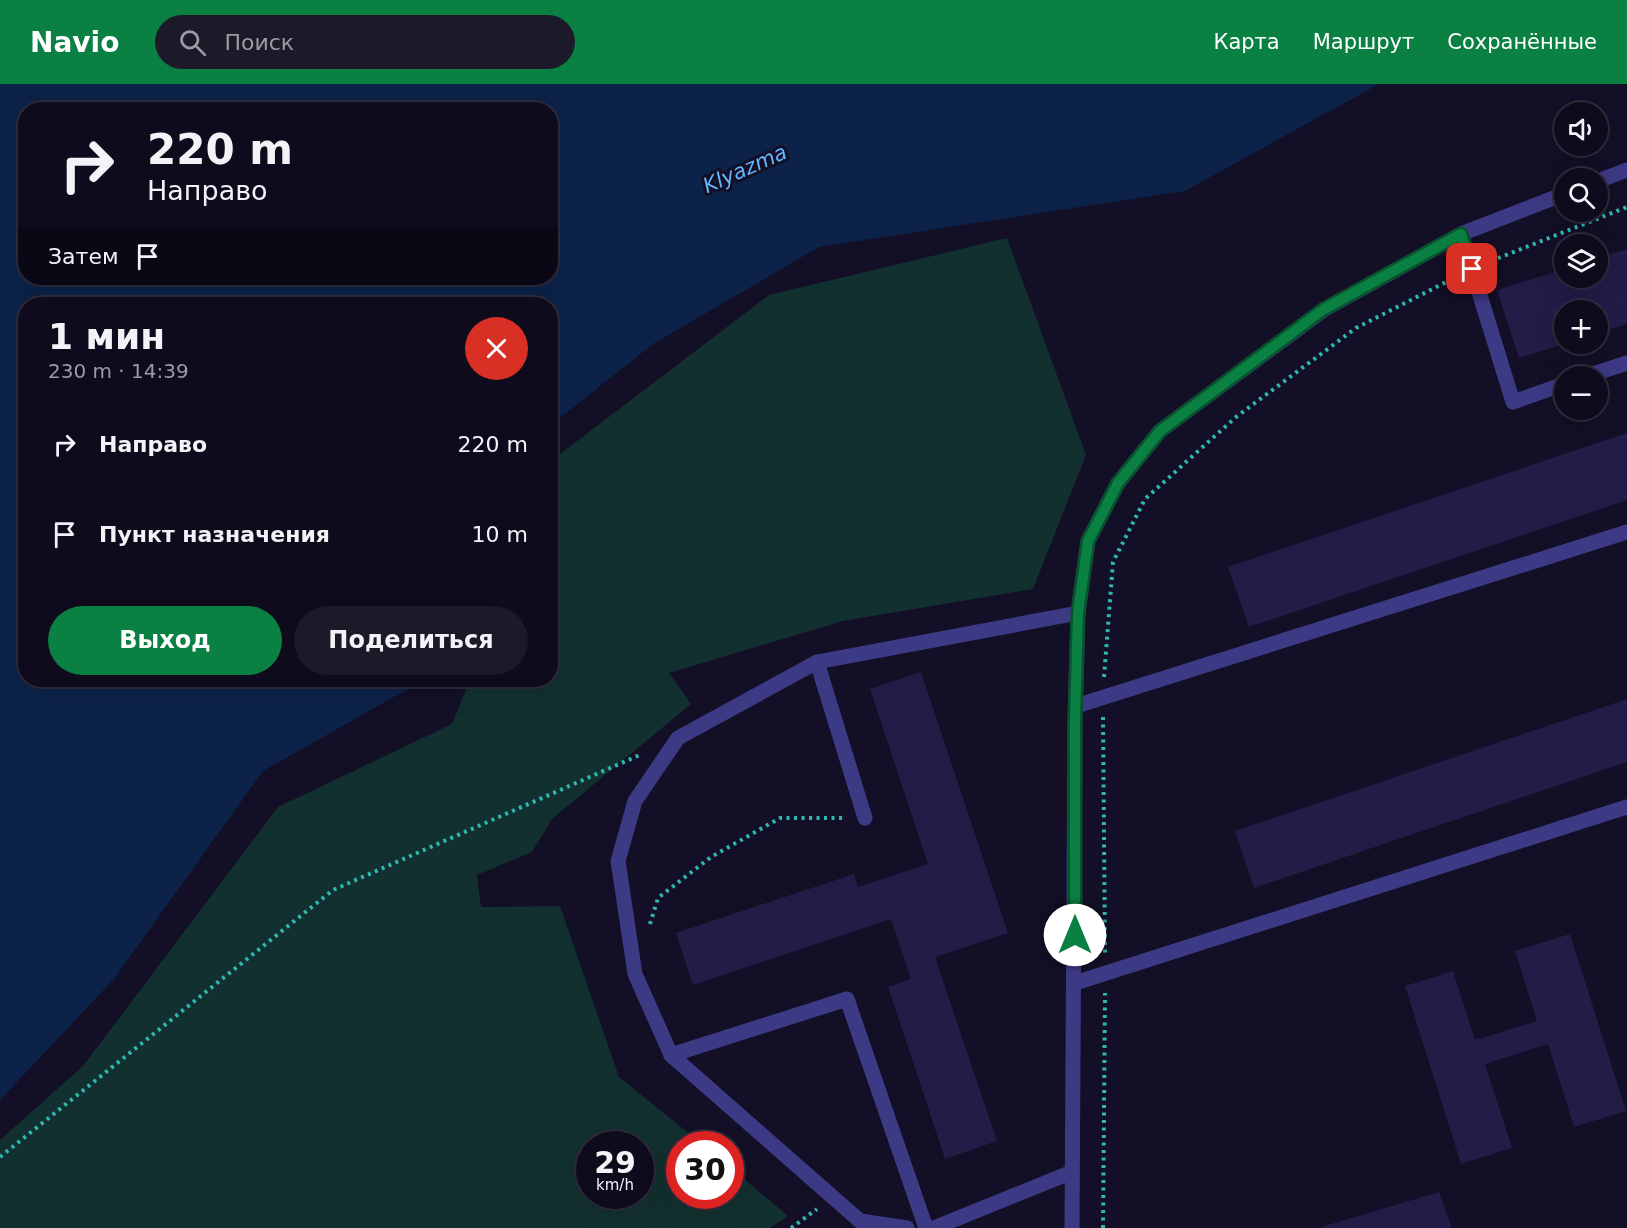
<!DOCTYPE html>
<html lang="ru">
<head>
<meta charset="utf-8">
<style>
	body { margin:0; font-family:"DejaVu Sans",sans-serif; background:#1c1929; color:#f1f3f6; height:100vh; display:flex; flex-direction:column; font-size:22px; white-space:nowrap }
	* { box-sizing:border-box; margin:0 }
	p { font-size:20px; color:#9b9ba3 }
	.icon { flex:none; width:33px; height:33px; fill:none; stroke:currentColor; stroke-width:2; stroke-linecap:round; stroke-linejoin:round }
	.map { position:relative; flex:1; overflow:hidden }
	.sheet { position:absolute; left:18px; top:213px; width:540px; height:390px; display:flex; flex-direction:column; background:#0e0b1c; border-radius:24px; box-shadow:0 6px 24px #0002,0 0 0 2px #2e2b3b }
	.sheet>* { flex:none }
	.top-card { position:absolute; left:18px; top:18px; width:540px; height:183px; border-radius:24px; box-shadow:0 6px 24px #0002,0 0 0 2px #2e2b3b; background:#0e0b1c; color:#f1f3f6; overflow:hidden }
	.buttons { position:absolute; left:1554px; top:18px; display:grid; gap:12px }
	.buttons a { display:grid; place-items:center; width:54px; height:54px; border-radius:50%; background:#0e0b1c; box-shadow:0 6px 24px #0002,0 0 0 2px #2e2b3b; font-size:30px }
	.speed { position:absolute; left:576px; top:1047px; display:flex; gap:12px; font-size:30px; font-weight:700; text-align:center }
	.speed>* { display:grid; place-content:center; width:78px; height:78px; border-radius:50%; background:#0e0b1c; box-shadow:0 6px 24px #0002,0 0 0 2px #2e2b3b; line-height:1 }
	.speed small { font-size:15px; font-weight:400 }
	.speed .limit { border:9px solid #d22; background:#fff; color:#111 }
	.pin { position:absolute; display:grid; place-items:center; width:51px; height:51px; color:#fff; margin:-26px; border-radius:12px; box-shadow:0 3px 9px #0006 }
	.me { position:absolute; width:66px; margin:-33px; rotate:0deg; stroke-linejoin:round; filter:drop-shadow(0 0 4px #0008) }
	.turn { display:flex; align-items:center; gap:21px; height:126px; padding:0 30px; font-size:27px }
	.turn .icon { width:78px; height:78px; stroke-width:2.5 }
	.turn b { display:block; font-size:42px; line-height:51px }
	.then { display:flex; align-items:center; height:57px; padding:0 30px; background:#0003; gap:12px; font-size:22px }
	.round { display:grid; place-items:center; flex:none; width:63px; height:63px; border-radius:32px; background:#1c1929 }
	.head { display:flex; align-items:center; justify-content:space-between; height:102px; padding:0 30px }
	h1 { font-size:36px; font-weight:800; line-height:45px }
	.action { display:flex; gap:12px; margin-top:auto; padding:12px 30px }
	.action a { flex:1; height:69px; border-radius:36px; background:#0b8043; color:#fff; font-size:24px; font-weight:800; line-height:69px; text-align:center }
	.action a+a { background:#1c1929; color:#f1f3f6 }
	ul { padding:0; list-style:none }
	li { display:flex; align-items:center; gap:18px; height:90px; padding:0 30px }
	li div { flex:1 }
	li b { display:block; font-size:22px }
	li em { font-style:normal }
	header { display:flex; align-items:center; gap:36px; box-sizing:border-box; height:84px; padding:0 30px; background:#0b8043; color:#fff }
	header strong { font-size:28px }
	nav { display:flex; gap:33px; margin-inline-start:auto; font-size:21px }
	.search { width:420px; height:54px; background:#1c1929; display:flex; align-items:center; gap:15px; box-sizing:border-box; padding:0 21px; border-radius:33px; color:#9b9ba3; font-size:22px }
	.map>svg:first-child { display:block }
	.green { fill:#12302f; fill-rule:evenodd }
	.water { fill:#0c2248; fill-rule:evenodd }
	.building { fill:#241b47 }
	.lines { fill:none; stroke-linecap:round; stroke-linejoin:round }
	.path { stroke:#2fb8b0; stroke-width:4; stroke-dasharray:3 4.5; stroke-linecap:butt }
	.minor { stroke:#3d3a85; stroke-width:15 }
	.route-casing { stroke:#07532c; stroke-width:15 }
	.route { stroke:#0b8043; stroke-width:10 }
	.labels { text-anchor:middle; stroke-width:6; stroke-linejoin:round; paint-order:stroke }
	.water-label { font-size:21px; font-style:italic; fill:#62b6ff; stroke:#130f26 }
</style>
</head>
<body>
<header>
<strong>Navio</strong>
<div class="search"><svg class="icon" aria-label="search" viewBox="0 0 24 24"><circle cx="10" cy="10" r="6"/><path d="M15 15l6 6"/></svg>Поиск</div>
<nav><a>Карта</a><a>Маршрут</a><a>Сохранённые</a></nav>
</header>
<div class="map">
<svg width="1627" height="1144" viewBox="0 0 1627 1144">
	<rect width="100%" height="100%" fill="#130f26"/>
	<path class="green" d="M1007,154L1086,371L1033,505L843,537L669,589L691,620L552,735L532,768L477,791L481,823L560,822L619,993L702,1060H680V1112H730L731,1084L788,1132L770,1144H0V1056L83,982L278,723L452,640L470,596H550V393L560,370L769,211ZM590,1060H640V1112H590Z"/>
	<path class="water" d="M0,0H1379L1185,107L819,163L653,260L551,341L550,220H26V596H424L263,687L114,895L0,1016ZM26,26H550V194H26Z"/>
	<g class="building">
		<polygon points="1627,165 1627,240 1598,249 1598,226 1564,226 1564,260 1519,274 1497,206 1564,185 1564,194 1598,194 1598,174"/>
		<polygon points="1627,349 1627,416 1249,543 1228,483"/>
		<polygon points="921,588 1008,849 935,873 997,1057 945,1075 888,903 911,895 891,835 693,901 676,849 854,790 858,803 928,780 870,605"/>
		<polygon points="1627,615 1627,678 1254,804 1235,747"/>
		<polygon points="1570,850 1626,1027 1574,1043 1548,960 1485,980 1512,1064 1461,1080 1405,902 1453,887 1475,956 1537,937 1515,867"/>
		<polygon points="1439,1108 1452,1144 1321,1144 1321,1143"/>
	</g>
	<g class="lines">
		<g class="path">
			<polyline points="1491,177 1627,123"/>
			<polyline points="1104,593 1113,478 1145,415 1236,333 1356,244 1454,194"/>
			<polyline points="1103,633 1105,869"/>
			<polyline points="650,840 658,814 711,773 780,734 845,734"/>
			<polyline points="0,1073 333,806 642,670"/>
			<polyline points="791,1144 817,1125"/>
			<polyline points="1103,1144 1105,909"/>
		</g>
		<g class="minor">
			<polyline points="1598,97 1627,86"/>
			<polyline points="1461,150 1513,318 1564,300"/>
			<polyline points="1587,292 1627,279"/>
			<polyline points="817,578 865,734"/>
			<polyline points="1076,622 1627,448"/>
			<polyline points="1075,899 1627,723"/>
			<polyline points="671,971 847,915 926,1144"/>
			<polyline points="907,1144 860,1137 671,971 635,890 618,777 635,717 678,654 817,578 1078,529"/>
			<polyline points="934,1144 1072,1088"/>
			<polyline points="1072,1144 1075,635 1078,529 1088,457 1118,399 1160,347 1325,225 1461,150 1564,110"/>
		</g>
	</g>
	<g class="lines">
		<defs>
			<polyline id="route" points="1075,851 1075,635 1078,529 1088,457 1118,399 1160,347 1324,225 1461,150 1472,185"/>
		</defs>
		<use href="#route" class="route-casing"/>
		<use href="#route" class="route"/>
	</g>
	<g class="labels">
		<g class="water-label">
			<text transform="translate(745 85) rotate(-24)" y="7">Klyazma</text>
		</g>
	</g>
</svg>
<div class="buttons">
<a><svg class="icon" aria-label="sound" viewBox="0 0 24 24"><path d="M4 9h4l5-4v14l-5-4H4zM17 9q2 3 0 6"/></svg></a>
<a><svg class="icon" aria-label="search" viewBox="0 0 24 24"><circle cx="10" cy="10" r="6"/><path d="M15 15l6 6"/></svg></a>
<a><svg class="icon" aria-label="layers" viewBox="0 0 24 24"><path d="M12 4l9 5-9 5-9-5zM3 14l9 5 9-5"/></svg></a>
<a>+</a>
<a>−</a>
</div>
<div class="speed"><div>29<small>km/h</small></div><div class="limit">30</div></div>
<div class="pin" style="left:1472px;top:185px;background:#d93025"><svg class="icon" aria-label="arrive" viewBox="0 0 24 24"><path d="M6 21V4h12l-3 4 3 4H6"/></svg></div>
<svg class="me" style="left:1075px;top:851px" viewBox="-20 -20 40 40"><circle r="19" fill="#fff"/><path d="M0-13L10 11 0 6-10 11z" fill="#0b8043"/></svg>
<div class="top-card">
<div class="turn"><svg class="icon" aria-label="right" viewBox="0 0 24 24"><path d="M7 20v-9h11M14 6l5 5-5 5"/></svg><div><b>220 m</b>Направо</div></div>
<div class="then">Затем<svg class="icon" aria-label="arrive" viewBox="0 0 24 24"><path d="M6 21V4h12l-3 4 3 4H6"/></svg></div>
</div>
<section class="sheet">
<div class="head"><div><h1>1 мин</h1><p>230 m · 14:39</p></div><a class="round" style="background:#d93025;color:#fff"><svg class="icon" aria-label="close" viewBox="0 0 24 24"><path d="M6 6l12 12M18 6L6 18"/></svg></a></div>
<ul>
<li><svg class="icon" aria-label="right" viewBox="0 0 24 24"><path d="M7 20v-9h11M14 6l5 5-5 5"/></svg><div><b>Направо</b></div><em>220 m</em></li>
<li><svg class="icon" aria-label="arrive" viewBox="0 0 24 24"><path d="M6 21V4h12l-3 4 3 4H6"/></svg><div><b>Пункт назначения</b></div><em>10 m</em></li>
</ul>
<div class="action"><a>Выход</a><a>Поделиться</a></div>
</section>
</div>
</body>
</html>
